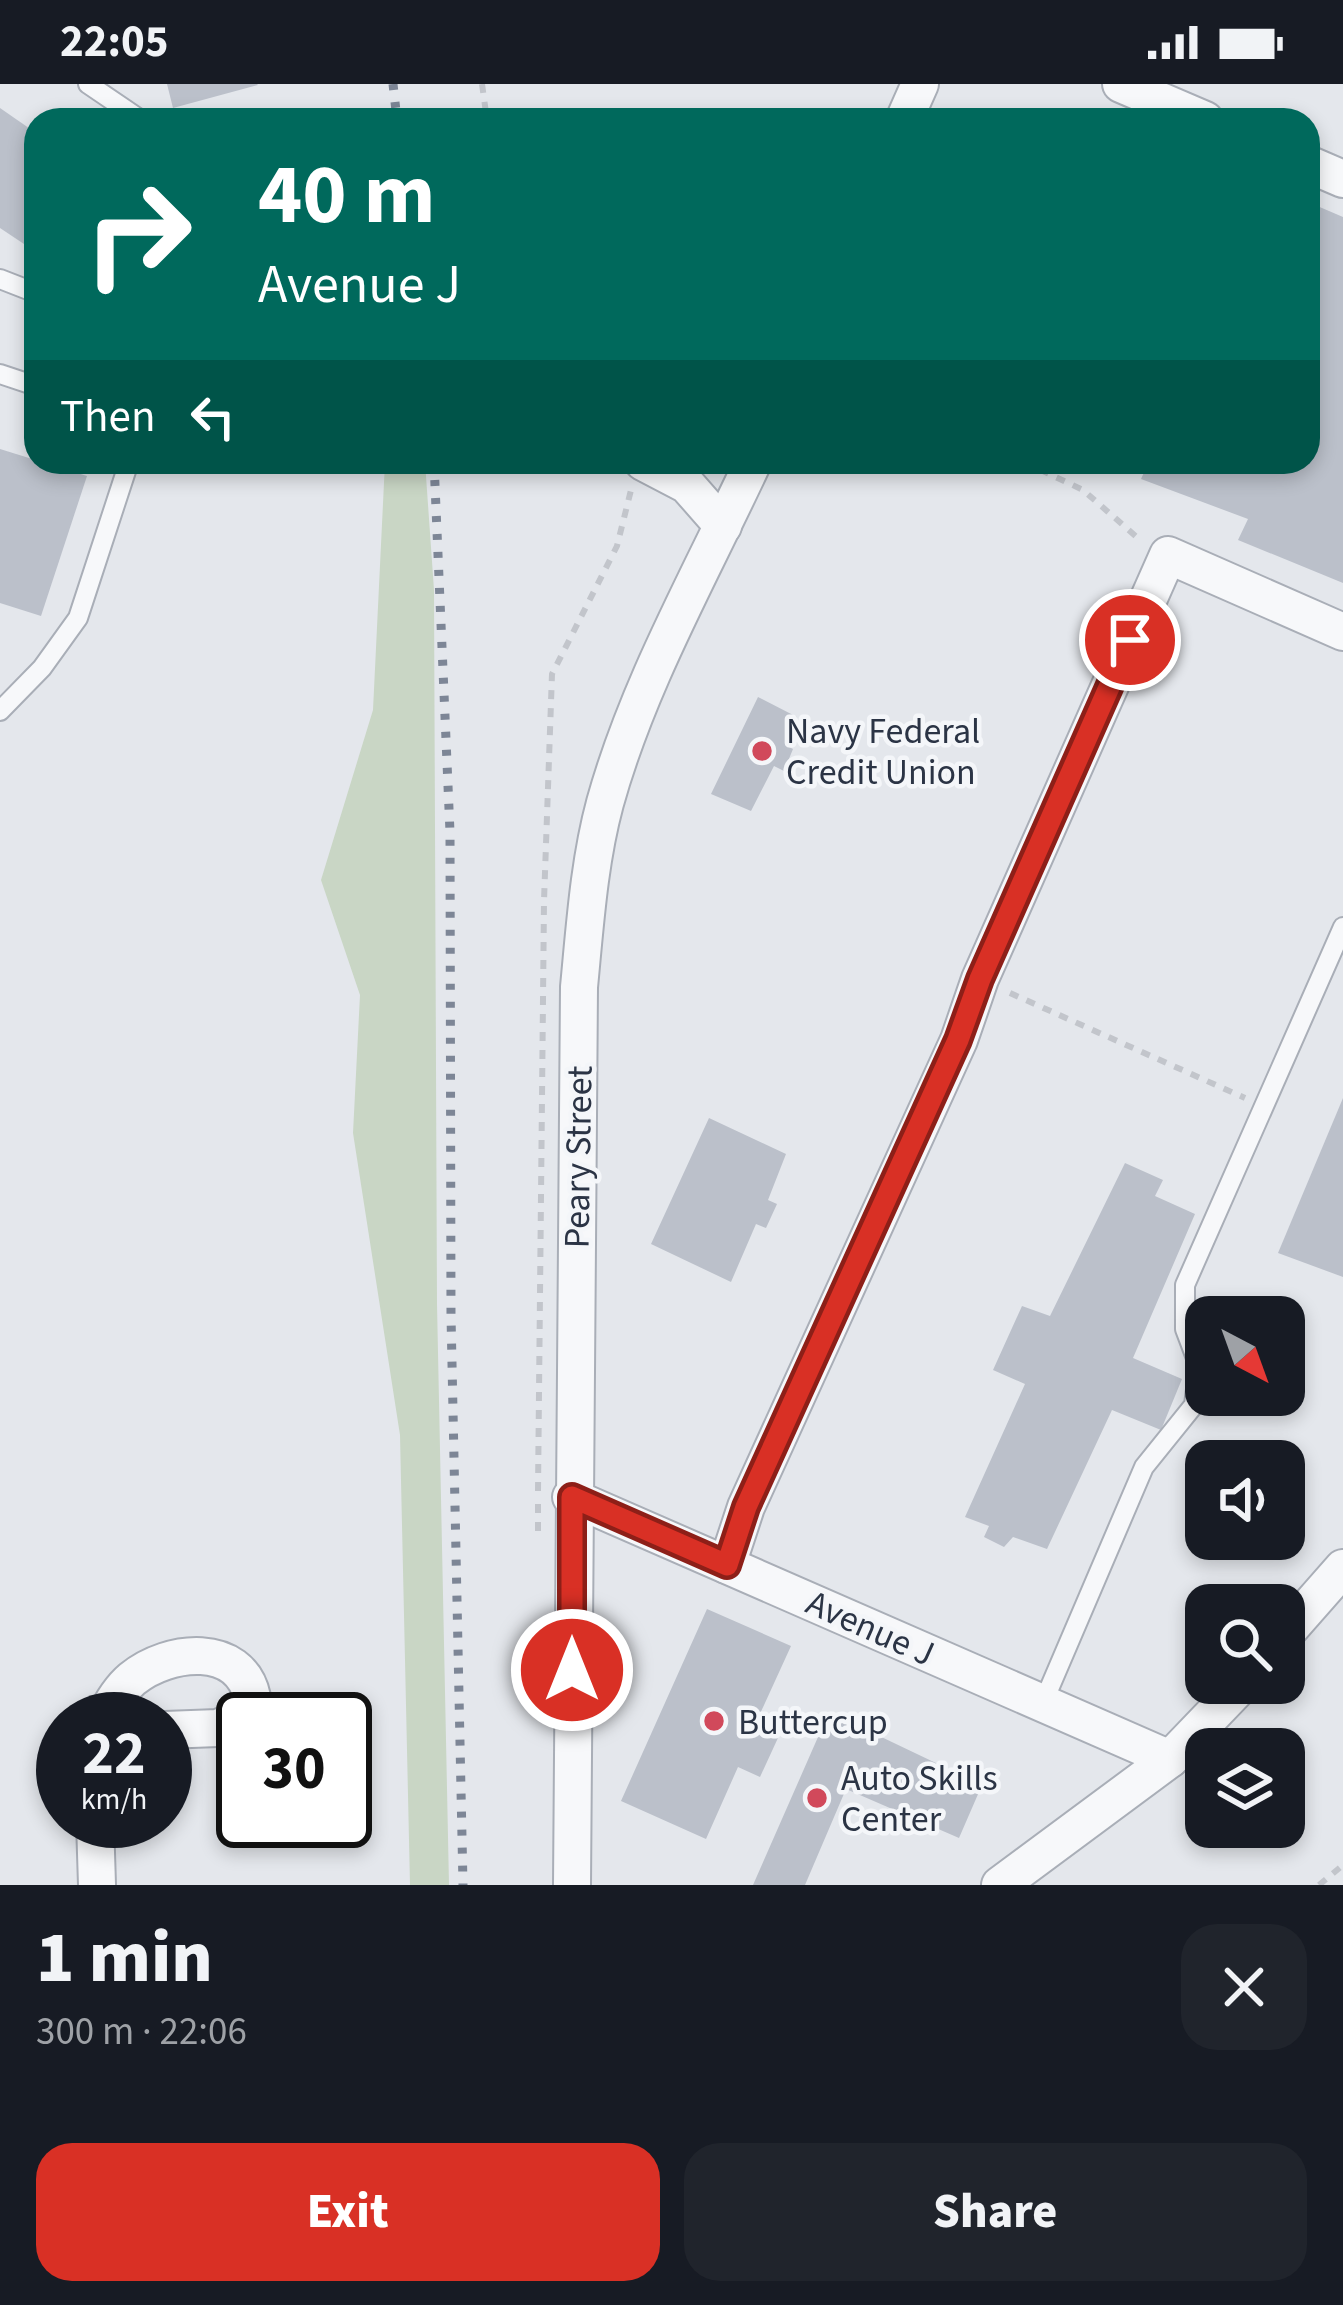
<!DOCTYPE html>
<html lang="en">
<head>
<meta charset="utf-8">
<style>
	body { margin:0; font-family:"Source Sans 3",sans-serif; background:#20242c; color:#f1f3f6; height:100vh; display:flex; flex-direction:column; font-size:45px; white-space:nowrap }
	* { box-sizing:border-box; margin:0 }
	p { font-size:39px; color:#9ea1a6 }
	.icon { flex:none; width:66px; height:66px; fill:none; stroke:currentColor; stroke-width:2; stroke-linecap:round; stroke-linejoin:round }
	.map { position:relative; height:1801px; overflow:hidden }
	.details { display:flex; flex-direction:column; background:#171b24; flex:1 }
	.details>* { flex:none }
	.guide { position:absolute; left:24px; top:24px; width:1296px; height:366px; border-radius:36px; box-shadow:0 6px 18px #0003; background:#00695c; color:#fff; overflow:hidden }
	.needle { width:78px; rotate:139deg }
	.controls { position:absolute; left:1185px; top:1212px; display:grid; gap:24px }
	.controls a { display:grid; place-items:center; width:120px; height:120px; border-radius:24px; background:#171b24; box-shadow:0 6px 18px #0003; font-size:60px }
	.speed { position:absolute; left:36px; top:1608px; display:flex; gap:24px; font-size:60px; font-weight:700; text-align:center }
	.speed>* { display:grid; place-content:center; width:156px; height:156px; border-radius:50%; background:#171b24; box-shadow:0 6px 18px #0003; line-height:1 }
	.speed small { font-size:30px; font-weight:400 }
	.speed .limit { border:6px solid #111; border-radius:18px; background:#fff; color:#111 }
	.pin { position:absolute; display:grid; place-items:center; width:102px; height:102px; color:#fff; margin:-51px; border:6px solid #fff; border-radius:50%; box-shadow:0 3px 12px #0007 }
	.me { position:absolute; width:132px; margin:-66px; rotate:0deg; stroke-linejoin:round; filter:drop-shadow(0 0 9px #0008) }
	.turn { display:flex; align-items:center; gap:42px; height:252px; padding:0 36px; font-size:54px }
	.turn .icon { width:156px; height:156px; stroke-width:2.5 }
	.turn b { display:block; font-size:84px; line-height:102px }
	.then { display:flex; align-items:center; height:114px; padding:0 36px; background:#0003; gap:24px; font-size:45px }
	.round { display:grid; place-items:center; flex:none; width:126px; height:126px; border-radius:36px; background:#20242c }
	.overview { display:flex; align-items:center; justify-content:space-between; height:204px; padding:0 36px }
	h1 { font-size:72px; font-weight:800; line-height:90px }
	.button { display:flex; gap:24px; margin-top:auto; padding:24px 36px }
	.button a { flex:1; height:138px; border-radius:36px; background:#d93025; color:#fff; font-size:48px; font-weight:800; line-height:138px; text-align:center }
	.button a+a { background:#20242c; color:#f1f3f6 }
	.status { display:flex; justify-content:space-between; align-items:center; height:84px; padding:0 60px; background:#171b24; direction:ltr }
	.status svg { height:33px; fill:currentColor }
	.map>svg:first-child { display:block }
	.green { fill:#c9d6c5 }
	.building { fill:#bbc0ca }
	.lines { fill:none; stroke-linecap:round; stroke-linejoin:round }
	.lane-casing { stroke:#a9aeb7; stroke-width:22 }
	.street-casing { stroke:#a9aeb7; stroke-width:40 }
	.path { stroke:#c2c5cb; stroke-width:6; stroke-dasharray:9 9; stroke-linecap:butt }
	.lane { stroke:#f7f8fa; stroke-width:18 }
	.street { stroke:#f7f8fa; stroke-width:36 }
	.rail { stroke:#7d8696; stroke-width:9; stroke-dasharray:6 12; stroke-linecap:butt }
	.route-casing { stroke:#8d1f18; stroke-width:30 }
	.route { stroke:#d93025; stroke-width:21 }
	.poi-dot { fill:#d1495b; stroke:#f4f6f9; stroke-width:4.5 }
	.labels { text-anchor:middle; stroke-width:9; stroke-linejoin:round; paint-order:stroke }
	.poi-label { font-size:36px; fill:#2b3445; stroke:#f4f6f9; text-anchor:start }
	.street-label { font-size:36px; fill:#2b3445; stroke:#f4f6f9 }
</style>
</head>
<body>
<div class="status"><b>22:05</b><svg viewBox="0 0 49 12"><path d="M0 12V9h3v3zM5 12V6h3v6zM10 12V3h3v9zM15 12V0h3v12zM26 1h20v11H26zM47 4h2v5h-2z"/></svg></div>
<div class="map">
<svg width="1343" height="1801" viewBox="0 0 1343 1801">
	<rect width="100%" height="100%" fill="#e4e7ec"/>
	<polygon class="green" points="385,378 425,378 434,506 437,1220 449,1801 410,1801 400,1351 353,1049 360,911 321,796 373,626"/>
	<g class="building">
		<polygon points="167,0 257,0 258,1 173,24"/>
		<polygon points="0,24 36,49 36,168 0,144"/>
		<polygon points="1308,118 1343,133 1343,499 1238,456 1248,435 1141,395 1146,384 1130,378 1308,378"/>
		<polygon points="0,365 87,392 41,532 0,519"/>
		<polygon points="758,613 797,633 785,661 793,665 784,687 774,682 751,727 711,710"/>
		<polygon points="1343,1014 1343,1193 1278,1169"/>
		<polygon points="709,1034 786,1070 768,1116 777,1120 766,1144 756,1140 731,1198 651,1160"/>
		<polygon points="1125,1079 1163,1096 1155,1112 1195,1130 1133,1274 1182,1295 1161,1346 1112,1326 1047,1465 1013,1453 1004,1463 984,1453 989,1442 965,1433 1025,1300 993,1286 1022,1222 1050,1232"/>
		<polygon points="707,1525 791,1562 759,1632 783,1643 760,1693 738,1683 706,1755 621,1717"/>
		<polygon points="829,1628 982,1701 959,1754 846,1705 805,1801 753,1801"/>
	</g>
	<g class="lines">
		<defs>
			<g id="lane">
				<polyline points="88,0 141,36"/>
				<polyline points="0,195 36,209"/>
				<polyline points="0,290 36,302"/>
				<polyline points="0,627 42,584 78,534 129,378"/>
				<polyline points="1043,1619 1144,1383 1194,1321 1199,1282 1185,1245 1185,1201 1343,843"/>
			</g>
			<g id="street">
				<polyline points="1121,0 1205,36"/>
				<polyline points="904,36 920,0"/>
				<polyline points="1308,80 1343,95"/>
				<polyline points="643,378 687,401 723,442"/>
				<polyline points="571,1413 1170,1675"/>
				<polyline points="727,1481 746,1423 959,956 980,895 1168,471 1343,548"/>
				<polyline points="1284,1551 1343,1484"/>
				<path d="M104,1635C111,1620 119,1606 132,1595C169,1565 240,1558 252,1613L245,1632L218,1644L165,1646"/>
				<polyline points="95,1737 97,1801"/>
				<path d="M572,1801L579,903C585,841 589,778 605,719C638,600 701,490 753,378"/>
				<polyline points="1000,1801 1170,1675 1243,1599"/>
			</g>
		</defs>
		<use href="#lane" class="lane-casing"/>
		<use href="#street" class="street-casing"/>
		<g class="path">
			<polyline points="482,0 487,36"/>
			<polyline points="1024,378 1083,406 1139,455"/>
			<polyline points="1010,909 1245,1014"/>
			<polyline points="538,1407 544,817 552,590 617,462 631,406"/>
			<polyline points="538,1420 538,1449"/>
			<polyline points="1319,1801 1343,1781"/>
		</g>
		<use href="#lane" class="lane"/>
		<use href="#street" class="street"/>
		<g class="rail">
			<polyline points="393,0 397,36"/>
			<polyline points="434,378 450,748 451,1232 463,1801"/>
		</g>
	</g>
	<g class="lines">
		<defs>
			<polyline id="route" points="572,1586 572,1413 727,1481 746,1423 958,956 980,895 1130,556"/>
		</defs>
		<use href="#route" class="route-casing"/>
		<use href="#route" class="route"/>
	</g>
	<g class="poi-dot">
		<circle cx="762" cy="667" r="12"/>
		<circle cx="714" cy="1637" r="12"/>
		<circle cx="817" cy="1714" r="12"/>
	</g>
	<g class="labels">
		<g class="poi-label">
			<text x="786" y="659">Navy Federal<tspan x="786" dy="41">Credit Union</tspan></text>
			<text x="738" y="1650">Buttercup</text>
			<text x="841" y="1706">Auto Skills<tspan x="841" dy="41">Center</tspan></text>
		</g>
		<g class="street-label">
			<text transform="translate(577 1073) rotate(-89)" y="13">Peary Street</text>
			<text transform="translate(871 1543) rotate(24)" y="13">Avenue J</text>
		</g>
	</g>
</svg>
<div class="controls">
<a><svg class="needle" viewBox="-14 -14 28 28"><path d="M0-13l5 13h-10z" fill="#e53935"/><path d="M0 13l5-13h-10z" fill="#9ea1a6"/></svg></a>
<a><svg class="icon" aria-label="sound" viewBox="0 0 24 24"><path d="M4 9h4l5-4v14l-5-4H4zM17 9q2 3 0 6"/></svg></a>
<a><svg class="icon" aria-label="search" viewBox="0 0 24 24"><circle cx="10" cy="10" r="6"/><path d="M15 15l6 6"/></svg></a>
<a><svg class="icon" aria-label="layers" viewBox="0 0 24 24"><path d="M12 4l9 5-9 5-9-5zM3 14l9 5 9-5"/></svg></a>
</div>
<div class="speed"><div>22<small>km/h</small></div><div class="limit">30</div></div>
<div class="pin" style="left:1130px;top:556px;background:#d93025"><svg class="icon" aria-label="arrive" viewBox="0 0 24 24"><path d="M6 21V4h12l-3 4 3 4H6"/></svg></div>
<svg class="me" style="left:572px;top:1586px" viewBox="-20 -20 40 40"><circle r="17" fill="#d93025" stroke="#fff" stroke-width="3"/><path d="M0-11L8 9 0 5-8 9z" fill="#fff"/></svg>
<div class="guide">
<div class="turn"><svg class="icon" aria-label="right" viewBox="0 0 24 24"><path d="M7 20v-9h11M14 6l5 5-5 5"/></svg><div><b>40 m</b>Avenue J</div></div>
<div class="then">Then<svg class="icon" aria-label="left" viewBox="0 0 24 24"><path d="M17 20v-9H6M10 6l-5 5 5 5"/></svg></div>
</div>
</div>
<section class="details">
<div class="overview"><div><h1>1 min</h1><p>300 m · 22:06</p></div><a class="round"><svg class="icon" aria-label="close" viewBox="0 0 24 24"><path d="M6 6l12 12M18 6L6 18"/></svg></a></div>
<div class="button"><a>Exit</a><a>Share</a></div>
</section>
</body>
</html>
